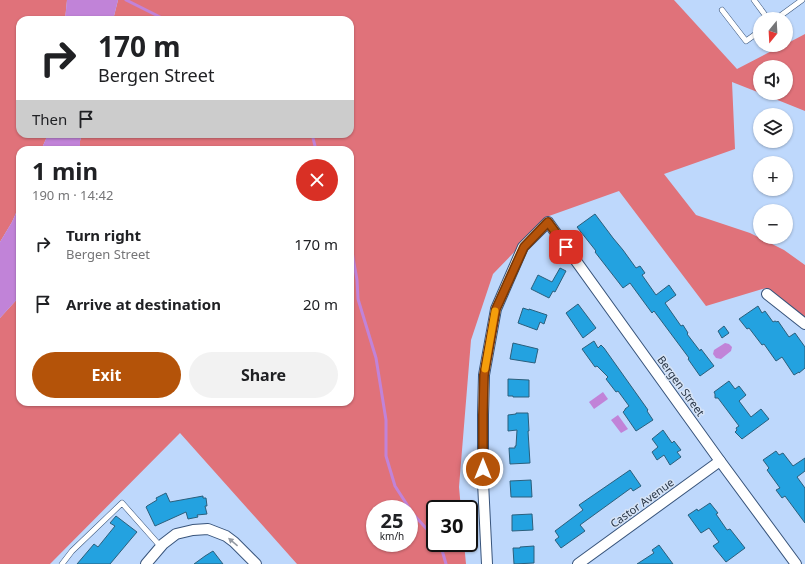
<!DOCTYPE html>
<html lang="en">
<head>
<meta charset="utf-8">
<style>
	body { margin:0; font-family:"Noto Sans",sans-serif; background:#f2f2f2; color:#202124; height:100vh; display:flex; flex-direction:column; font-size:15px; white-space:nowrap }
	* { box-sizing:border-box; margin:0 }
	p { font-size:13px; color:#757577 }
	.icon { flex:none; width:22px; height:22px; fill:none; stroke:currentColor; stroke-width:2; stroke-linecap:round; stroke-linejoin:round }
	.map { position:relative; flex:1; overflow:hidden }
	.panel { position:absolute; left:16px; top:146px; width:338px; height:260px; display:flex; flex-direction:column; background:#fff; border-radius:12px; box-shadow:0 1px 3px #0004 }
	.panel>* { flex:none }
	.guide { position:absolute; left:16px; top:16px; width:338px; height:122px; border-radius:12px; box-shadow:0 1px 3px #0004; background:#fff; color:#202124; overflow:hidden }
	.needle { width:26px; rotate:198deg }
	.tools { position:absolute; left:753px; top:12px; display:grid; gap:8px }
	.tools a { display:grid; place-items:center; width:40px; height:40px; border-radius:50%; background:#fff; box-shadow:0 1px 3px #0004; font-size:20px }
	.speed { position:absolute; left:366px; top:500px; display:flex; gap:8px; font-size:20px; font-weight:700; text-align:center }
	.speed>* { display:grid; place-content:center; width:52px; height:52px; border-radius:50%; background:#fff; box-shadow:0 1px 3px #0004; line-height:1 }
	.speed small { font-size:10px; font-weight:400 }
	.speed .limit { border:2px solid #111; border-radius:6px; background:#fff; color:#111 }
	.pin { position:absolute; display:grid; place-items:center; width:34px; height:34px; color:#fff; margin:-17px; border-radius:8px; box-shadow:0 2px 6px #0006 }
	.me { position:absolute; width:44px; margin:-22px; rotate:0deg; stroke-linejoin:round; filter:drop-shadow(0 0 3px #0008) }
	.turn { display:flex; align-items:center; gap:14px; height:84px; padding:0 16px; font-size:18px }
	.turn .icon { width:52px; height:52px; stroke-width:2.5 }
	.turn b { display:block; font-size:28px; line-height:34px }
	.then { display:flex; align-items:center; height:38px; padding:0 16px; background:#0003; gap:8px; font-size:15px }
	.round { display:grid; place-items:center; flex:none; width:42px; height:42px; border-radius:21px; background:#f2f2f2 }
	.head { display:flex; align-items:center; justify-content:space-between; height:68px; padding:0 16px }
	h1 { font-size:24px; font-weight:700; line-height:30px }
	.primary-button { display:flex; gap:8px; margin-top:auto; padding:8px 16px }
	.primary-button a { flex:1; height:46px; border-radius:24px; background:#b45309; color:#fff; font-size:16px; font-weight:700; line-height:46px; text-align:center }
	.primary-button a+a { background:#f2f2f2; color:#202124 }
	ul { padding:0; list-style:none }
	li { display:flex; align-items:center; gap:12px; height:60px; padding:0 16px }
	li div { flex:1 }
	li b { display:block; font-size:15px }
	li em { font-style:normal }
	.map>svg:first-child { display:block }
	.forest { fill:#e0727a; fill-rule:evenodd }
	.water { fill:#c183d8 }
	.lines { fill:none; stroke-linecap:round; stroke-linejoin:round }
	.stream { stroke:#c183d8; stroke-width:3 }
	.building { fill:#23a2e0; stroke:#2c5f7c }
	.service-casing { stroke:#38547b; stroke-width:6 }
	.minor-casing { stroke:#38547b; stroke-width:12 }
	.service { stroke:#fff; stroke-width:5 }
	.minor { stroke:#fff; stroke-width:10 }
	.oneway { fill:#949aa3 }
	.route-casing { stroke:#753606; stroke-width:10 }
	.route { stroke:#b45309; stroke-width:7 }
	.slow { stroke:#f59e0b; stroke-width:7 }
	.labels { text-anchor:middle; stroke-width:3; stroke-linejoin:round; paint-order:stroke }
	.street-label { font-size:11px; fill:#293647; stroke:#d7e4f6 }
</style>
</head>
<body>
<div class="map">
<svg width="805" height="564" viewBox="0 0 805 564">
	<rect width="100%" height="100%" fill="#bed8fc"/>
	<g class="forest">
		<polygon points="0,0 67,0 65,20 20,20 20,134 46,134 46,139 41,150 20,150 20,204 12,222 0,242"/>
		<path d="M118,0H674L737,69L783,45H786V44L805,34V111L760,93H786V67H760V93L732,82L735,149L664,174L696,215L750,233L784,250L805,265V319L766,288L706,306L619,191L549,216L493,274L471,340L459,487L461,509H435V543H464L466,564H297L180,433L50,564H0V318L20,296V402H350V150H80V141L82,134H350V20H113ZM375,509H409V543H375Z"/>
	</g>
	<g class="water">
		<polygon points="67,0 118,0 113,20 65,20"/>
		<polygon points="46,134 82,134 80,141 80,150 41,150 46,139"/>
		<polygon points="20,204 20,296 0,318 0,242 12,222"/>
		<polygon points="725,343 729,344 732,347 731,351 721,359 716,358 713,354 714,350"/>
		<polygon points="603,392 608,399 594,409 589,402"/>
		<polygon points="618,415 628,429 621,433 611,420"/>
	</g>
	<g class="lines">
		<g class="stream">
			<polyline points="126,0 166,20"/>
			<polyline points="312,134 316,150"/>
			<polyline points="350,243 351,246 357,280 358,299 376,358 386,420 386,456 395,486 413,514 435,538"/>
			<polyline points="440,543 446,564"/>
		</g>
	</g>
	<g class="building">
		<polygon points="595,214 613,238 623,250 636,268 640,266 645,273 642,275 656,295 669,285 676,295 665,303 681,326 683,325 688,333 687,334 700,351 701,349 714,366 700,376 688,359 689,358 654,311 652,313 630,283 623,288 595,252 596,251 577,227"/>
		<polygon points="560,268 566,271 555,292 553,291 549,298 531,289 538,275 552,282"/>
		<polygon points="578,304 596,328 583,338 566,313"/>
		<polygon points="758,306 762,313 765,311 773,322 775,321 777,322 778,321 789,337 795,333 805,347 805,368 799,373 799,372 794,375 782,357 776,361 764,344 762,345 749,328 747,329 739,319"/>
		<polygon points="523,308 529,310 529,309 547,315 544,324 540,322 537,330 518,323"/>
		<polygon points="724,326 729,333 722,338 718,331"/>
		<polygon points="594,341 598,348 601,345 604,348 648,410 647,411 653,420 636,431 623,412 625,410 625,409 629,406 618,391 616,392 606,379 608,377 597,366 595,367 582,349"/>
		<polygon points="513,343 538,349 535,363 510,359"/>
		<polygon points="508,379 529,380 529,397 513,397 513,396 508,396"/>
		<polygon points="729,381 735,389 739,386 746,395 739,401 751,417 761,409 769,419 742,439 735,432 737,430 736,428 739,426 718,398 715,398 715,394 714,392"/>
		<polygon points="516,413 528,413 529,431 528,431 530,463 510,464 509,448 515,448 515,446 516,446 517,430 508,431 508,415 516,414"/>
		<polygon points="663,430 672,443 674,441 681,450 677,452 681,457 670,465 664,455 657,460 652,452 658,447 652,439"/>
		<polygon points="776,451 779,455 783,453 793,466 805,458 805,471 797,477 805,488 805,523 785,496 782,498 776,490 780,488 767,470 769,468 763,460"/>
		<polygon points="630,470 641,486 633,491 631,488 580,525 585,531 561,548 555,540 559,537 555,531 583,510 579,505"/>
		<polygon points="531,480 532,497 511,497 510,481"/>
		<polygon points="166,493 170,502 203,496 203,498 206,498 207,506 205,506 207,514 197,515 198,517 188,519 186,512 155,526 146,507 147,506 157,500 156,498"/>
		<polygon points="710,503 718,513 716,514 727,530 730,529 745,548 726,562 713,546 719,542 709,528 701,533 688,515 697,509 698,511"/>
		<polygon points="532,514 533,530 512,531 512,515"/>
		<polygon points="116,516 137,532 131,539 110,564 77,564 94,544 98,547 115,526 110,523"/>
		<polygon points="659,545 673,564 637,564 654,553 652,550"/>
		<polygon points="534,546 534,563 514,564 513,548 520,548 520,547"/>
		<polygon points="213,551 223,564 194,564 205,556"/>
	</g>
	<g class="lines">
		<defs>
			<g id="service">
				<polyline points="754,0 768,19"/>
				<polyline points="722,10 746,41 760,31"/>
				<polyline points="776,19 802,0"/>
				<polyline points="62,564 72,551 122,503 161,547"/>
			</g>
			<g id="minor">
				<polyline points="767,294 805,324"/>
				<polyline points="146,564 163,544 176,534 193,530 208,529 226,536 234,542 256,564"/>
				<polyline points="487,564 483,482 483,415 484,375 496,309 523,247 548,222 720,461 796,564"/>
				<polyline points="578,564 720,461"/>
			</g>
		</defs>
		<use href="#service" class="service-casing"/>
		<use href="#minor" class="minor-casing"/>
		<use href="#service" class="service"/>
		<use href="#minor" class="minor"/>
	</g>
	<defs><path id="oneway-solid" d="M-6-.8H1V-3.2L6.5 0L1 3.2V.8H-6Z"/></defs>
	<use class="oneway" href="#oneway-solid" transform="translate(233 542) rotate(-140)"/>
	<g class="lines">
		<defs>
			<polyline id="route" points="483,469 483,415 484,375 496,309 524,247 548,222 566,247"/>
		</defs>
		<use href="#route" class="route-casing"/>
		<use href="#route" class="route"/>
		<polyline class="slow" points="485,369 495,311"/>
	</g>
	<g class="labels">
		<g class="street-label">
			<text transform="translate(681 386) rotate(54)" y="4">Bergen Street</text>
			<text transform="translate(642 503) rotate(-36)" y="4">Castor Avenue</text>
		</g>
	</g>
</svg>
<div class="tools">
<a><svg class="needle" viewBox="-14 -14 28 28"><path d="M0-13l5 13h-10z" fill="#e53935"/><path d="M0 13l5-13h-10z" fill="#757577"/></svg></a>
<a><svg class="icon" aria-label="sound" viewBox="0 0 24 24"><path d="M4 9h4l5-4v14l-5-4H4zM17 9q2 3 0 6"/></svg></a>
<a><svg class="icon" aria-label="layers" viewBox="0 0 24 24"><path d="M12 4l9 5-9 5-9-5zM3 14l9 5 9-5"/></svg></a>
<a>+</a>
<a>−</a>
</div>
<div class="speed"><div>25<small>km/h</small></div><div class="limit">30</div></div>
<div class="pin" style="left:566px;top:247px;background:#d93025"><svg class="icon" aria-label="arrive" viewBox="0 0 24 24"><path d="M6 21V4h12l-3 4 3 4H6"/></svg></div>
<svg class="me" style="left:483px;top:469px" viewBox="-20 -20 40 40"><circle r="17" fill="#b45309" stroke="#fff" stroke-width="3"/><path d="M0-11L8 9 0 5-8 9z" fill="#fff"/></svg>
<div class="guide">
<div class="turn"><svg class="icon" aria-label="right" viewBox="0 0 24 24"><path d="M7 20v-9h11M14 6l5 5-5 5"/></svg><div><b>170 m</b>Bergen Street</div></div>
<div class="then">Then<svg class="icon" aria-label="arrive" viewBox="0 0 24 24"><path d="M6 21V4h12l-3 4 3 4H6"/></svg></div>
</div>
<section class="panel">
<div class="head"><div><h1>1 min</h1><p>190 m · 14:42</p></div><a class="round" style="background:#d93025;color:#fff"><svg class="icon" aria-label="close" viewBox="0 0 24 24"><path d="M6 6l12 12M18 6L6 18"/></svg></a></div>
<ul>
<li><svg class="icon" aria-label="right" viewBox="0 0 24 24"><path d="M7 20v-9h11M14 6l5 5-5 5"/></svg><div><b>Turn right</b><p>Bergen Street</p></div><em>170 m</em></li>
<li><svg class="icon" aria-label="arrive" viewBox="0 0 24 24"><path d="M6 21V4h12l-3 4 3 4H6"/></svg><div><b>Arrive at destination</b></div><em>20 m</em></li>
</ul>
<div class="primary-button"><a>Exit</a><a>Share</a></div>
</section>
</div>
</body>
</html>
